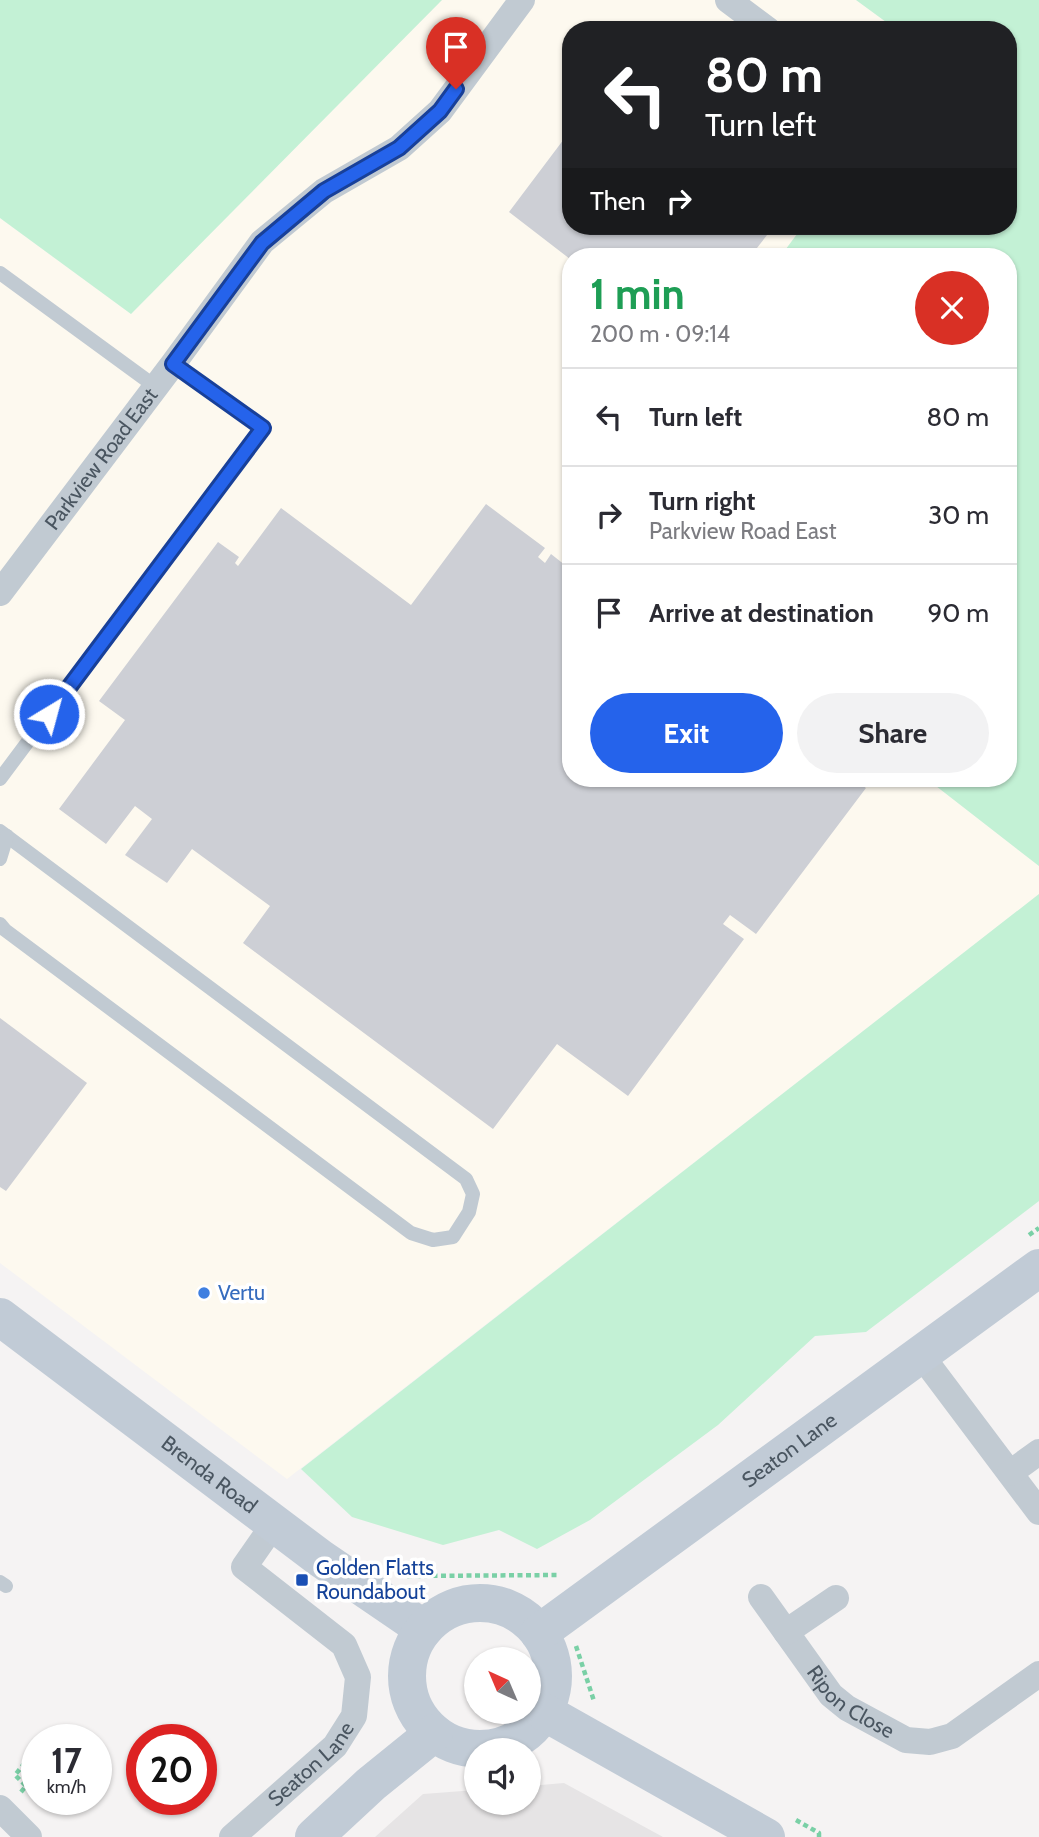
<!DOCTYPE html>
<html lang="en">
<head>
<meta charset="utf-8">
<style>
	body { margin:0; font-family:Cabin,sans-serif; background:#f2f2f3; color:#2b2b33; height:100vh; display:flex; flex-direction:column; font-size:26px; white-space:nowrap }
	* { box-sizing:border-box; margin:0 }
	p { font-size:23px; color:#7c7c81 }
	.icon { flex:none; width:38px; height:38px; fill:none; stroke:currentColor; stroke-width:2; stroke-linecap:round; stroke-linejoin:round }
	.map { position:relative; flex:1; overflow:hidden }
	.sheet { position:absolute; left:562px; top:248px; width:455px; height:539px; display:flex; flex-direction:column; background:#fff; border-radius:28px; box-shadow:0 2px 5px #0004 }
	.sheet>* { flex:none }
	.guide { position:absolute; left:562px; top:21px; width:455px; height:214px; border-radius:28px; box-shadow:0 2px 5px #0004; background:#202124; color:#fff; overflow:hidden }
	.needle { width:46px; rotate:316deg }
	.controls { position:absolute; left:464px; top:1647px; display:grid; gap:14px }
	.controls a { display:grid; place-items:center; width:77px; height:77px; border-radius:50%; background:#fff; box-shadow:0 2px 5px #0004; font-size:35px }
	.speed { position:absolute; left:21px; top:1724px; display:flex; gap:14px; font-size:35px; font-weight:700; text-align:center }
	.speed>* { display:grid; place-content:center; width:91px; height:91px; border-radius:50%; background:#fff; box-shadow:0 2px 5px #0004; line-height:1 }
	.speed small { font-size:18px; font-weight:400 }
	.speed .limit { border:10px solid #d22; background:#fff; color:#111 }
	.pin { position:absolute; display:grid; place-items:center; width:60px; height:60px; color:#fff; margin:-72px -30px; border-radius:50% 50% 50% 0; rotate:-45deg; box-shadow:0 0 7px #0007 }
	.pin .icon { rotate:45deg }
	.me { position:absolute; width:77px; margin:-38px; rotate:37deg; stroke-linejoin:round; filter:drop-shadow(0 0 5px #0008) }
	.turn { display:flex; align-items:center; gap:24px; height:147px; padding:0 28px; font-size:32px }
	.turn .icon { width:91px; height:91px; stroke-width:2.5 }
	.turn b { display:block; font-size:49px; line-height:60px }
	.then { display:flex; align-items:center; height:66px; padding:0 28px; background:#0003; gap:14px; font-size:26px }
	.round { display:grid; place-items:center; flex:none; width:74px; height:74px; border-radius:37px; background:#f2f2f3 }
	.headline { display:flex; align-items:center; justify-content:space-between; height:119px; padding:0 28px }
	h1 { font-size:42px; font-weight:800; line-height:52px; color:#1e9e55 }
	.button { display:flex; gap:14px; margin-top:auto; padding:14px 28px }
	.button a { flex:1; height:80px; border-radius:42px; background:#2563eb; color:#fff; font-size:28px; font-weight:800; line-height:80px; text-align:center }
	.button a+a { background:#f2f2f3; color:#2b2b33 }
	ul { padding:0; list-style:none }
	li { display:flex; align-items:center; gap:21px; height:98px; padding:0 28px; border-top:2px solid #e1e1e2 }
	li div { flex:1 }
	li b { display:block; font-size:26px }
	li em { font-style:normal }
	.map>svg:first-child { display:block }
	.commercial { fill:#fdf9ef }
	.education { fill:#e6e4e5 }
	.green { fill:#c3f1d5 }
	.building { fill:#cdcfd5 }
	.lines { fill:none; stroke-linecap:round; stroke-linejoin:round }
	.path { stroke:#7ad0a6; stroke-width:4.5; stroke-dasharray:5 3.5; stroke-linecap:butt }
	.lane { stroke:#c1cad2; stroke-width:14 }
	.street { stroke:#c1cad2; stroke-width:26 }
	.secondary { stroke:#c1cbd6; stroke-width:38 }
	.route-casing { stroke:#184099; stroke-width:18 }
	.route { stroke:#2563eb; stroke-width:12 }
	.shop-dot { fill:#3f7fe0; stroke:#fff; stroke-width:2.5 }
	.transit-dot { fill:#1a4fb4; stroke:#fff; stroke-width:2.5 }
	.labels { text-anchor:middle; stroke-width:7; stroke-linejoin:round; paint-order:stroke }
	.street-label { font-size:21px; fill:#4a5661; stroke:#fff }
	.shop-label { font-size:21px; fill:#366cbe; stroke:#fff; text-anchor:start }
	.transit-label { font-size:21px; fill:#164399; stroke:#fff; text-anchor:start }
</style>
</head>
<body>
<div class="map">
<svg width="1039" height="1837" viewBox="0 0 1039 1837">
	<rect width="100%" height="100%" fill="#f5f3f3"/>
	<polygon class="commercial" points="442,0 856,0 897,30 570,30 570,226 803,226 780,257 570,257 570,779 927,779 1039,866 1039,894 287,1479 0,1263 0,218 131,314"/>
	<polygon class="education" points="564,1783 663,1837 375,1837 423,1794 476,1790 476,1802 528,1802 529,1786"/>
	<g class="green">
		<polygon points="0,0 442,0 131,314 0,218"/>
		<polygon points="856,0 1039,0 1039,866 927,779 1008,779 1008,257 780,257 803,226 1008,226 1008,30 897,30"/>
		<polygon points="1039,894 1039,1201 866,1332 815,1336 718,1425 590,1520 537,1549 499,1530 443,1545 352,1517 301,1469"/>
	</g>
	<g class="building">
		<polygon points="570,131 570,226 774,226 750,257 570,257 570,259 509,212"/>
		<polygon points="486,504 545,548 538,557 545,563 551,554 570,569 570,779 854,779 866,788 756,934 730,915 723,924 744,939 628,1096 557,1044 493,1129 243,943 270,906 192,849 167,883 125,855 152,819 135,806 106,844 59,809 125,720 99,701 218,542 239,557 235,563 238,566 281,508 411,605"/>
		<polygon points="0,1018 87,1083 6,1191 0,1187"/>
	</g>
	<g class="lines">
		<g class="path">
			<polyline points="1029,1235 1039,1228"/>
			<polyline points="407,1576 559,1575"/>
			<polyline points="576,1646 594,1701"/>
			<polyline points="21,1792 26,1786 15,1775 37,1748"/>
			<polyline points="796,1820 819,1833 819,1837"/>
		</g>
		<g class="lane">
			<polyline points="0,273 156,387"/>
			<polyline points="0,779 263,427 173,364"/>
			<polyline points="0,831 466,1179 473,1194 469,1212 453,1237 433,1240 411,1233 5,930 0,924"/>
			<polyline points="0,859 7,836"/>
			<polyline points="0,1582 6,1586"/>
		</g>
		<g class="street">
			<polyline points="728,0 768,30"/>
			<path id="s1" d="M0,593L173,364L262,242L324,191L399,148L440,111L522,0"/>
			<polyline points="921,1355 1039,1512"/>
			<polyline points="1010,1473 1039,1452"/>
			<path id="s2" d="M761,1597L831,1695L847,1708L906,1740L930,1742L952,1736L1039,1674"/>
			<polyline points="786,1632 836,1598"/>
			<polyline points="0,1808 29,1837"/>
			<path id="s3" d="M232,1837L335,1746L354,1716L358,1677L344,1645L244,1567L274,1524"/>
		</g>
		<g class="secondary">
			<path id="s4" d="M0,1317L320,1558L424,1629"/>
			<circle cx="480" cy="1676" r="73"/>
			<path id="s5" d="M539,1633L1039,1268"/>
			<polyline points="544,1712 766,1837"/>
			<polyline points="314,1837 371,1784 434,1733"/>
		</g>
	</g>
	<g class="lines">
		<defs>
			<polyline id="route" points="49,714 263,428 173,364 262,243 324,191 399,148 440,111 456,89"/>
		</defs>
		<use href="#route" class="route-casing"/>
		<use href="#route" class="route"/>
	</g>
	<circle class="shop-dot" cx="204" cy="1293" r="7"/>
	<rect class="transit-dot" x="295" y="1573" width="14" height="14" rx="3.5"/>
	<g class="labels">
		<g class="street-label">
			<text dy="7" stroke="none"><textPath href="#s1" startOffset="168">Parkview Road East</textPath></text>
			<text dy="7" stroke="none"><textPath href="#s5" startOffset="310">Seaton Lane</textPath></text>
			<text dy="7" stroke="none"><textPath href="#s4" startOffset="262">Brenda Road</textPath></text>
			<text dy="7" stroke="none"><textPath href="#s2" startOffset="140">Ripon Close</textPath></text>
			<text dy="7" stroke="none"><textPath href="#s3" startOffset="108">Seaton Lane</textPath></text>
		</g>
		<g class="shop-label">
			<text x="218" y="1300">Vertu</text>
		</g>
		<g class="transit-label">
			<text x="316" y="1575">Golden Flatts<tspan x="316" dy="24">Roundabout</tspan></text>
		</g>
	</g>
</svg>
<div class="controls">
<a><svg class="needle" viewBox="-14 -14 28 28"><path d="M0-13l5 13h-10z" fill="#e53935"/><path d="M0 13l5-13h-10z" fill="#7c7c81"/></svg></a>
<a><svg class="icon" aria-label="sound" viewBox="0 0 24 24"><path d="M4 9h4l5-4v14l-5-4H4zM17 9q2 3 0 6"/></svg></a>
</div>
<div class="speed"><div>17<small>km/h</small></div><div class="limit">20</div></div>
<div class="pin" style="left:456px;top:89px;background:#d93025"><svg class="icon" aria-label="arrive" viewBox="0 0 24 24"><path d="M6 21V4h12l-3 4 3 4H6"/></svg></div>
<svg class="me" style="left:49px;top:714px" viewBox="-20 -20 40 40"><circle r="17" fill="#2563eb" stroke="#fff" stroke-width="3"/><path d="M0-11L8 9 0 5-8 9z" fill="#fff"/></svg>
<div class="guide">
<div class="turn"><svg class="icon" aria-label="left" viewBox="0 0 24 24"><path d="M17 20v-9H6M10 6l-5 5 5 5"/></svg><div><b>80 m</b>Turn left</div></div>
<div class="then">Then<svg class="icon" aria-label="right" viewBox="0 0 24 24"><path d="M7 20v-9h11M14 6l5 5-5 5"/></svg></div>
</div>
<section class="sheet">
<div class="headline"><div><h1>1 min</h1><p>200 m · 09:14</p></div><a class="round" style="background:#d93025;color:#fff"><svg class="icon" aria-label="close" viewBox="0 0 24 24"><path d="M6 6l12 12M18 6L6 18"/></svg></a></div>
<ul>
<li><svg class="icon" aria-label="left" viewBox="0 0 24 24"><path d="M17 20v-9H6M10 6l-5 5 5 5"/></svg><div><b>Turn left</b></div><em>80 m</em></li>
<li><svg class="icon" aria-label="right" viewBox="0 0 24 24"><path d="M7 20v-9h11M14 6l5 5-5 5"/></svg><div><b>Turn right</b><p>Parkview Road East</p></div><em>30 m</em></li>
<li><svg class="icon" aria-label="arrive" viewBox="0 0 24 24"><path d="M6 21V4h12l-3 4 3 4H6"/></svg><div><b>Arrive at destination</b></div><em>90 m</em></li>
</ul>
<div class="button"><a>Exit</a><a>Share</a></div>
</section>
</div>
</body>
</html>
